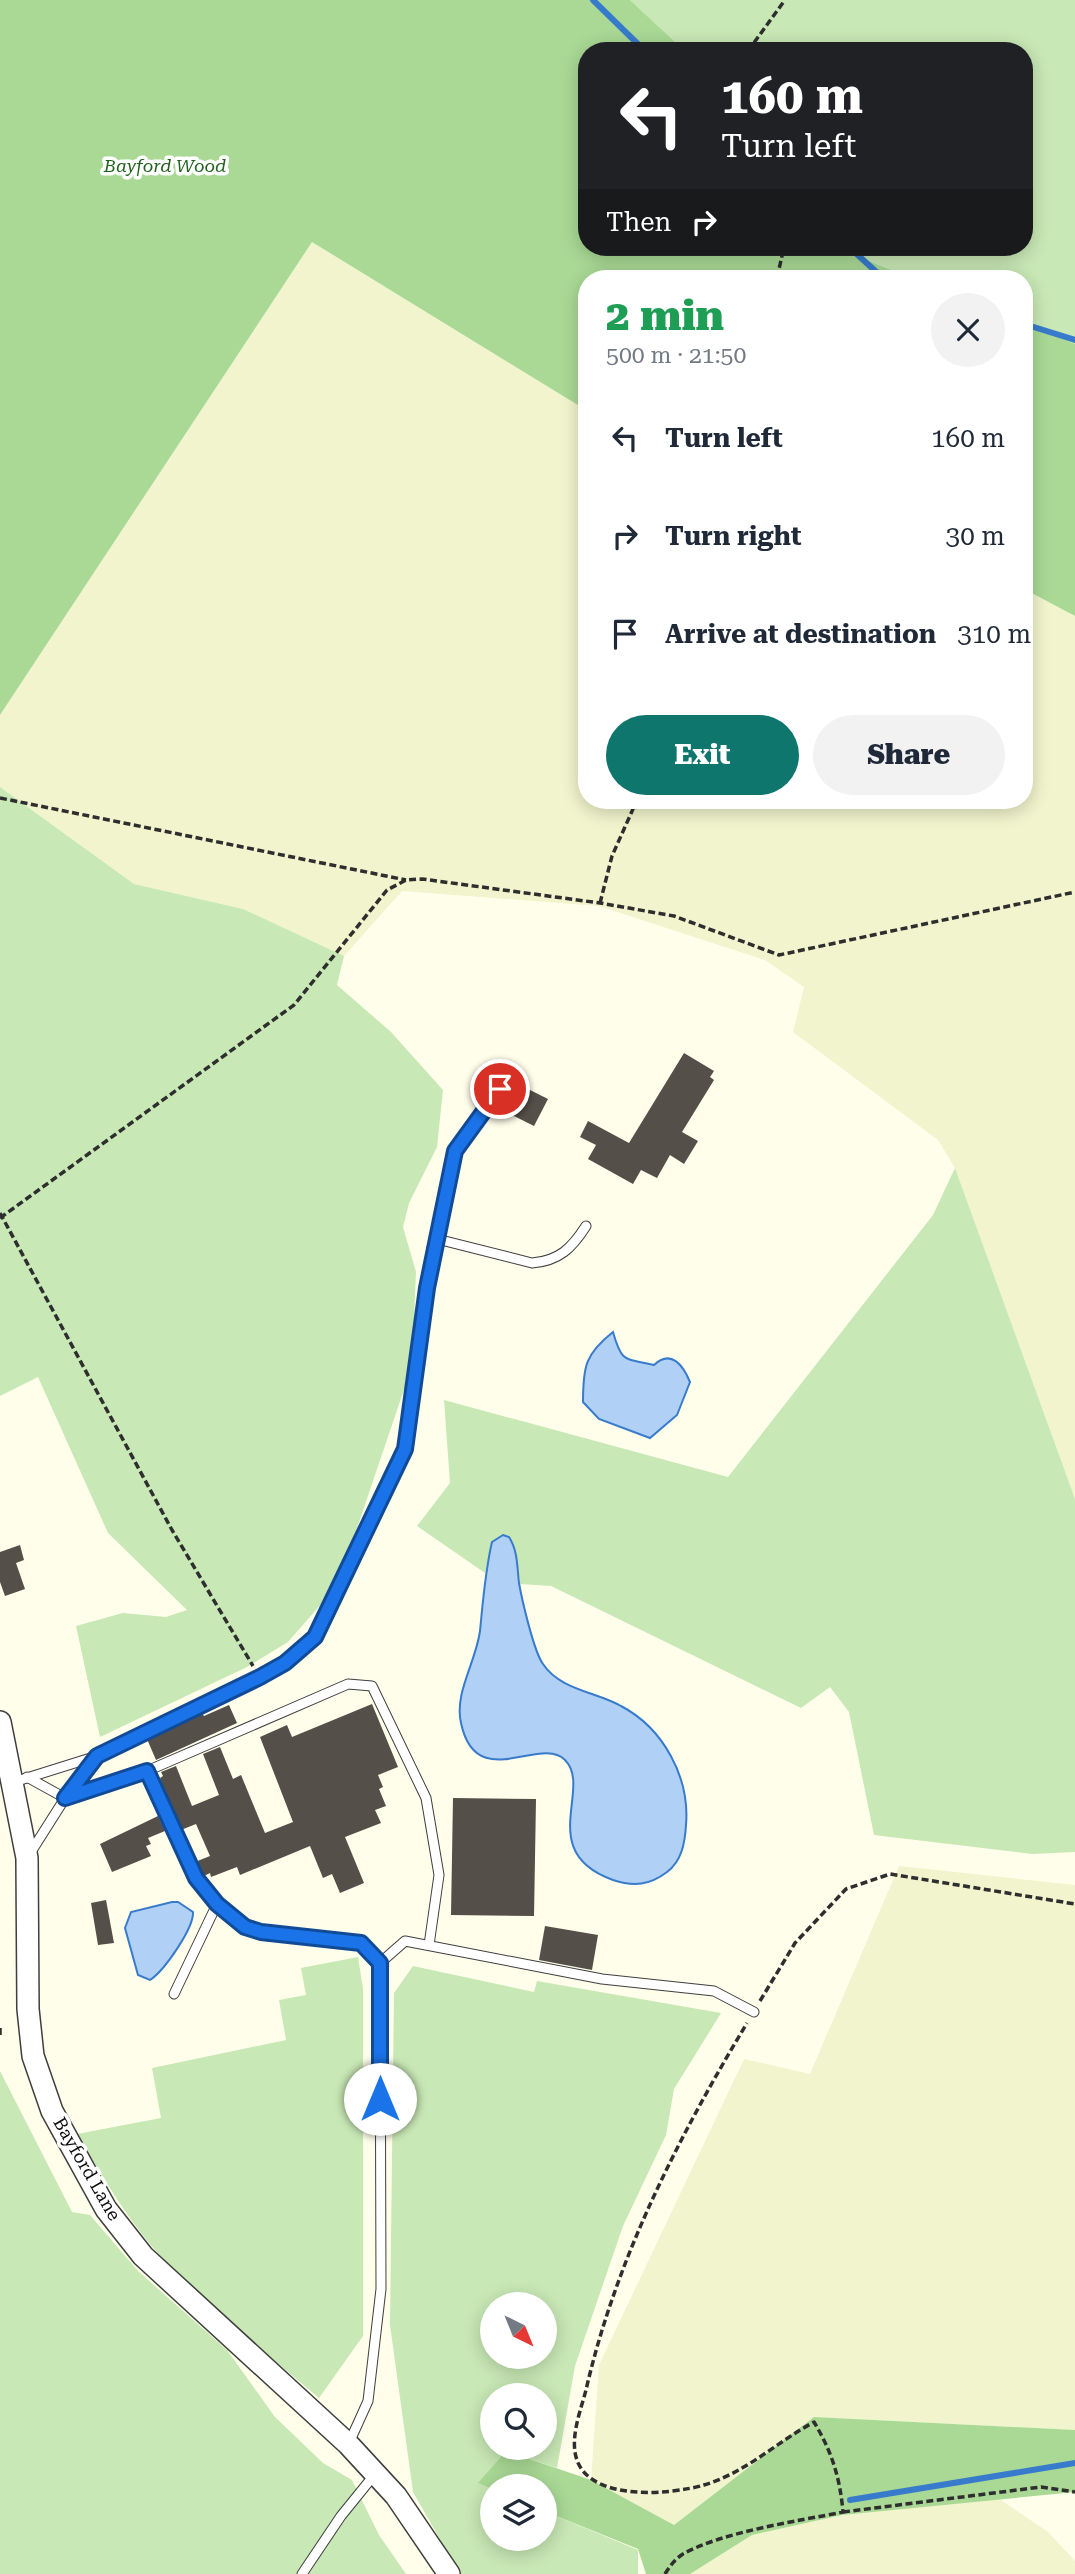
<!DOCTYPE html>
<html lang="en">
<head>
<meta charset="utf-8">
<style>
	body { margin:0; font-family:"Roboto Serif",serif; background:#f2f2f3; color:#1f2937; height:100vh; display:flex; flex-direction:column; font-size:26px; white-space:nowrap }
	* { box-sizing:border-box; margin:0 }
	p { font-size:23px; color:#747a83 }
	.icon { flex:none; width:38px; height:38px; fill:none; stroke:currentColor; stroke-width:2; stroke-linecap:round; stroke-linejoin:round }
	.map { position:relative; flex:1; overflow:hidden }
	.details { position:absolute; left:578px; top:270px; width:455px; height:539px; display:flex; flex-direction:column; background:#fff; border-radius:28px; box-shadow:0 4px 18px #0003 }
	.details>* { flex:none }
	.top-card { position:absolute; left:578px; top:42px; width:455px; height:214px; border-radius:28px; box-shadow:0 4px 18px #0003; background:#202124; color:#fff; overflow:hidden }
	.needle { width:46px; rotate:137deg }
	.controls { position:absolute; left:480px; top:2292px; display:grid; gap:14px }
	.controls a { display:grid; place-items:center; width:77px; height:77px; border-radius:50%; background:#fff; box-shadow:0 4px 18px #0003; font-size:35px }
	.pin { position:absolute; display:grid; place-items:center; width:60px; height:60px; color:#fff; margin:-30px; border:4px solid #fff; border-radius:50%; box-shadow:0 2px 7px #0007 }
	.me { position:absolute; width:77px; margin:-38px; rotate:0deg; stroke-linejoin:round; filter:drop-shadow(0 0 5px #0008) }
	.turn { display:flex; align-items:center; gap:24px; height:147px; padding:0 28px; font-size:32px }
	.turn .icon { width:91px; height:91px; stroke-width:2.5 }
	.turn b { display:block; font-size:49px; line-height:60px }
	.then { display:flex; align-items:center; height:66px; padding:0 28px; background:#0003; gap:14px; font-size:26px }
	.round { display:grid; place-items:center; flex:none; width:74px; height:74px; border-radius:37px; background:#f2f2f3 }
	.headline { display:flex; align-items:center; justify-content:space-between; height:119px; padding:0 28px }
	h1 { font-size:42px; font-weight:800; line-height:52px; color:#1e9e55 }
	.cta { display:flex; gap:14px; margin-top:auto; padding:14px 28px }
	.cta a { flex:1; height:80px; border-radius:42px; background:#0f766e; color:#fff; font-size:28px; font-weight:800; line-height:80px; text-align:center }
	.cta a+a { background:#f2f2f3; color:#1f2937 }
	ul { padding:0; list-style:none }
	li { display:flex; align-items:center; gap:21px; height:98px; padding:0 28px }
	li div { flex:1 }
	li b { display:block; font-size:26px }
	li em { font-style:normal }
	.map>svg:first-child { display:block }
	.farmland { fill:#f1f4cc }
	.green { fill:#c8e8b5; fill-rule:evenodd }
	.forest { fill:#a9d995 }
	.water { fill:#b0d1f5; stroke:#387bcc; stroke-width:2 }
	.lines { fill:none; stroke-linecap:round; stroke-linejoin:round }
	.stream { stroke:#387bcc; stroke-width:6 }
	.building { fill:#544f48 }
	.service-casing { stroke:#3f3f3f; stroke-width:11 }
	.tertiary-casing { stroke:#3f3f3f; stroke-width:24 }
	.path { stroke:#2e2e2e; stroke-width:3.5; stroke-dasharray:7 3.5; stroke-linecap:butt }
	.service { stroke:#fff; stroke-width:9 }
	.tertiary { stroke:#fff; stroke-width:21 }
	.route-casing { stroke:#114b97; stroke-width:18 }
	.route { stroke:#1a73e8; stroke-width:12 }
	.labels { text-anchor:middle; stroke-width:7; stroke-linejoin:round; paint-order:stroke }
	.park-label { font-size:18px; font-style:italic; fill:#21621d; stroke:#fff }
	.street-label { font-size:18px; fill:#0c0c0c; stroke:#fff }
</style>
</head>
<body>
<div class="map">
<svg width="1075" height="2574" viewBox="0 0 1075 2574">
	<rect width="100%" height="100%" fill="#fffeeb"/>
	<g class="farmland">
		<polygon points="312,242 586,410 586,800 1024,800 1024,589 1075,616 1075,1499 955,1168 938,1140 793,1032 804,987 765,960 599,906 402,891 344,956 243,909 134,884 0,787 0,715"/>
		<polygon points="899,1866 1075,1885 1075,2430 814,2417 674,2525 591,2480 599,2365 744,2059 810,2074"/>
		<polygon points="998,2498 1048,2532 1075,2561 1075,2574 690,2574 752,2535 842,2515"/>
	</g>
	<g class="green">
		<polygon points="630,0 1075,0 1075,344 1024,323 1024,278 912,278 851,254 846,247 1024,247 1024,51 685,51"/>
		<polygon points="0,787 134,884 243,909 344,956 337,985 391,1032 443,1090 437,1147 409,1203 403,1227 416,1272 412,1366 353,1540 322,1603 288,1642 247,1667 100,1737 76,1626 123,1613 166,1617 187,1610 108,1533 38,1377 0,1396"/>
		<polygon points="955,1168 1075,1499 1075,1852 1032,1854 874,1835 849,1712 830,1687 801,1708 551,1586 520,1584 517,1562 492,1542 485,1573 417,1526 450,1483 444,1400 728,1477 933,1215"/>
		<path d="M358,1957L363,1989V2336L319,2398C266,2353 210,2309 162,2258C128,2221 103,2177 77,2134L161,2118L152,2068L286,2040L279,2000L306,1995L301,1968Z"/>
		<path d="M413,1966L534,1992L537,1981L721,2013L674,2089L666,2135L623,2226L575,2366L557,2468L506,2451L479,2483L492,2489V2539H544V2511L638,2550V2574H460L413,2492L390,2325L394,1993ZM492,2305H544V2357H492ZM492,2396H544V2448H492Z"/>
		<polygon points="0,2071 72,2212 90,2215 138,2271 227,2350 275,2417 323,2463 352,2480 379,2535 406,2574 0,2574"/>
	</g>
	<g class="forest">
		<polygon points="0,0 630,0 685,51 586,51 586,247 846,247 851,254 912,278 586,278 586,410 312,242 0,715"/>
		<polygon points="1024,323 1075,344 1075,616 1024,589"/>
		<polygon points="814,2417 1075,2430 1075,2492 842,2515 752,2535 690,2574 646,2574 638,2549 544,2511 544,2487 492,2489 478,2483 506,2451 591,2480 674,2525"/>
	</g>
	<g class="water">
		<path d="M613,1332C622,1364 625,1358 654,1365C671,1349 683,1365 690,1382L677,1415L650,1438L599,1419L583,1402C583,1367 585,1354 613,1332Z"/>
		<path d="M503,1535L509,1537C518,1551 517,1567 519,1583C522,1600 534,1652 543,1664C560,1690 597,1692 621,1706C663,1728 690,1777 686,1825C685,1842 682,1861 667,1872C650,1885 634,1887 613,1880C535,1852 593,1788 565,1760C540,1735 476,1794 461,1723C454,1693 476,1662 480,1631C483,1601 485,1572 492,1542Z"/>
		<path d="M172,1902H178L193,1912C194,1928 164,1971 150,1980L138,1975L125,1928L131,1912Z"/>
	</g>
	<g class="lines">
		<g class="stream">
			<polyline points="593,0 645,51"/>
			<polyline points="849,247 883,278"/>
			<polyline points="1024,324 1075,340"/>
			<polyline points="850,2500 1075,2463"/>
		</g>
	</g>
	<g class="building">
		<polygon points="684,1053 714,1071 710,1077 714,1080 682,1132 698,1141 684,1164 670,1155 657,1178 641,1170 633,1184 588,1159 596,1145 580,1137 588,1121 629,1143"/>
		<polygon points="526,1088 548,1099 534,1126 512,1115"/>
		<polygon points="20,1545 24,1560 16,1563 25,1589 5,1596 0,1582 0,1552"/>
		<polygon points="372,1704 398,1767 378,1775 383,1787 379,1789 386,1806 375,1810 381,1823 345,1837 364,1883 340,1893 332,1874 323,1878 310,1846 240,1875 237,1867 211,1877 210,1873 204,1876 195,1862 210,1856 196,1824 181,1830 178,1825 160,1778 163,1776 161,1772 176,1766 192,1806 219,1795 203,1754 220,1747 233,1779 241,1775 265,1833 293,1822 260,1737 287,1725 292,1737"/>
		<polygon points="229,1705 237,1723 156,1760 147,1739 202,1713 204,1716"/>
		<polygon points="453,1798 536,1799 534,1916 451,1915"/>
		<polygon points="158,1816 165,1831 148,1838 151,1844 146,1846 151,1856 112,1872 100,1844"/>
		<polygon points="106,1900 114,1943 98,1945 91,1903"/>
		<polygon points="545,1926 598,1935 592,1970 539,1960"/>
	</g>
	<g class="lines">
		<defs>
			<g id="service">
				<path d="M437,1239L532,1263C559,1261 572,1248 586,1226"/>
				<polyline points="27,1777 65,1798 147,1771"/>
				<polyline points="14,1782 97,1756 260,1677 285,1663 315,1637 405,1449 427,1288 455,1151 500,1089"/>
				<polyline points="29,1855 81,1773 96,1757"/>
				<path d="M380,1963L361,1943L261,1932C195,1913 172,1826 147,1771L348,1684L372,1686L426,1798L439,1875L429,1945"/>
				<polyline points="174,1994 217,1904"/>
				<polyline points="349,2443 368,2401 381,2289 380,1963 405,1941 602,1979 714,1991 754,2012"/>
				<polyline points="302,2574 341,2516 375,2474"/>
			</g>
			<polyline id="tertiary" points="0,1722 27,1858 28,2009 33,2056 52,2111 106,2209 143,2256 348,2444 396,2496 449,2574"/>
		</defs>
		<use href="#service" class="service-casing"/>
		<use href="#tertiary" class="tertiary-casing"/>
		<g class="path">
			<polyline points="748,51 785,0"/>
			<polyline points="777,278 784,247"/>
			<polyline points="0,798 406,880"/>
			<polyline points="600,903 612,856 637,800"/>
			<polyline points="0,1213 172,1530 253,1666"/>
			<polyline points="0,1218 294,1005 387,890 406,880 422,879 600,903 674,916 779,955 1075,892"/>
			<polyline points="760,2001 795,1943 846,1889 890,1874 1075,1904"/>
			<polyline points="0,2028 0,2035"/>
			<polyline points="843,2512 1041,2487 1075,2492"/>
			<path d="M665,2574C670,2566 675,2559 683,2554C722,2532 798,2521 843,2512C840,2478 832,2452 814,2422C777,2442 745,2473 704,2485C670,2495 582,2503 575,2452C572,2432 581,2409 586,2390C616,2259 678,2138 747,2023"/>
		</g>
		<use href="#service" class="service"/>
		<use href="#tertiary" class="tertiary"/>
	</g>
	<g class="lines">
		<defs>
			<polyline id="route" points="380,2099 380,1963 361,1943 261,1932 245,1927 217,1904 196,1878 147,1771 65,1798 97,1756 260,1677 285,1663 315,1637 405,1449 427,1288 455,1151 500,1089"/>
		</defs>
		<use href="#route" class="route-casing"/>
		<use href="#route" class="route"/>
	</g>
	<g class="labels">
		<g class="park-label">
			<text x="165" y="172">Bayford Wood</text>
		</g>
		<g class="street-label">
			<text transform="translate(87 2169) rotate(60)" y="6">Bayford Lane</text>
		</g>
	</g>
</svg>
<div class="controls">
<a><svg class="needle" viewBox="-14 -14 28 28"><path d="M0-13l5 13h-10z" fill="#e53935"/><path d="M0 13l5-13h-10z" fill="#747a83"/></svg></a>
<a><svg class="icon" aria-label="search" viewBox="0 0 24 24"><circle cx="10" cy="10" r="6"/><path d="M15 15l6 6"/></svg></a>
<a><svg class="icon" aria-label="layers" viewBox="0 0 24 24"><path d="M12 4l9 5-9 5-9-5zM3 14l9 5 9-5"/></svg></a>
</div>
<div class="pin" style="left:500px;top:1089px;background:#d93025"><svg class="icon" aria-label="arrive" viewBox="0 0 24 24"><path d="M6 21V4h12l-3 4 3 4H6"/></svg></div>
<svg class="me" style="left:380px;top:2099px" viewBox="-20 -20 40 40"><circle r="19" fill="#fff"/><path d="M0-13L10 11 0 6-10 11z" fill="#1a73e8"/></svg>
<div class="top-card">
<div class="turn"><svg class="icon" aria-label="left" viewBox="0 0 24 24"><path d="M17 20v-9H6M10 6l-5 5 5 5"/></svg><div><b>160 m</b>Turn left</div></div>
<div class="then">Then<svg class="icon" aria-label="right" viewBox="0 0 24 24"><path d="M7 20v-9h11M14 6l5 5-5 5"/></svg></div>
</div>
<section class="details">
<div class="headline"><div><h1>2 min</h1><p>500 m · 21:50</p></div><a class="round"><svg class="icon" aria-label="close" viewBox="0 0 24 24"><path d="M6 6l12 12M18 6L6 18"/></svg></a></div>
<ul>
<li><svg class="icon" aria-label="left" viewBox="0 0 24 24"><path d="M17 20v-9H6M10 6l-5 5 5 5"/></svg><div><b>Turn left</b></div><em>160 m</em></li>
<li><svg class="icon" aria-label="right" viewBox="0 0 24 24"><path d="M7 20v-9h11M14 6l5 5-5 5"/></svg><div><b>Turn right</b></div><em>30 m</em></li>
<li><svg class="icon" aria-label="arrive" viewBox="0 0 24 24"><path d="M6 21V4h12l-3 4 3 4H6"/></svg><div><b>Arrive at destination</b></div><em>310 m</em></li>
</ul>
<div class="cta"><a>Exit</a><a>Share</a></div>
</section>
</div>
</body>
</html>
